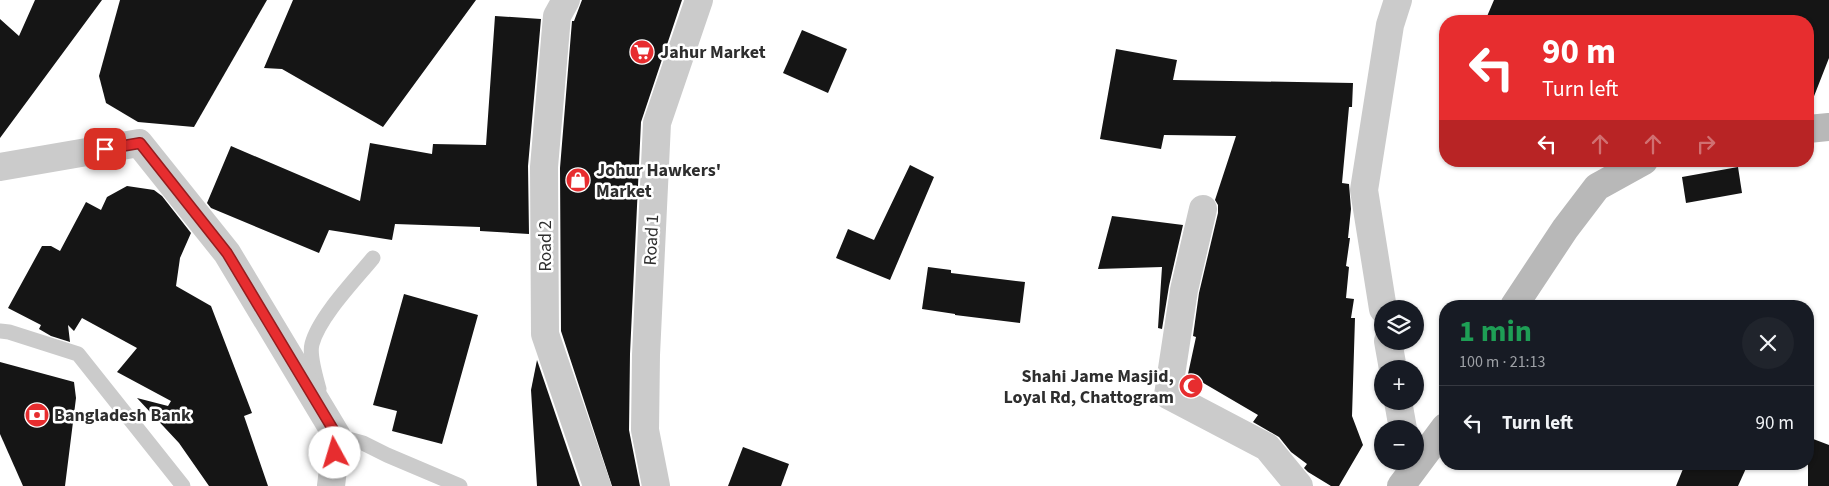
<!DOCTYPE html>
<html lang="en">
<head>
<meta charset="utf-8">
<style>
	body { margin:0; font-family:"Source Sans 3",sans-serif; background:#20242c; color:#f1f3f6; height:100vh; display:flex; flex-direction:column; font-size:19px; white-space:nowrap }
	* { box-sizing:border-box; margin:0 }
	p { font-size:16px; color:#9ea1a6 }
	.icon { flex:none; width:28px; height:28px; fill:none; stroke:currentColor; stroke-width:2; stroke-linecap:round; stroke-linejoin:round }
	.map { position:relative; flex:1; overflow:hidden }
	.drawer { position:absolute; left:1439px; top:300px; width:375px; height:170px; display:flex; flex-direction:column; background:#171b24; border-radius:20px; box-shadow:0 1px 4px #0004 }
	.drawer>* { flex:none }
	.hud { position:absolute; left:1439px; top:15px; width:375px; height:152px; border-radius:20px; box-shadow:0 1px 4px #0004; background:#e72d2f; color:#fff; overflow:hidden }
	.buttons { position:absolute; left:1374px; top:300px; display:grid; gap:10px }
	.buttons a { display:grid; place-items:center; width:50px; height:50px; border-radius:50%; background:#171b24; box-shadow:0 1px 4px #0004; font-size:25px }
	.pin { position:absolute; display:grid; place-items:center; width:42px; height:42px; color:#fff; margin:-21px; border-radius:10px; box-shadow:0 2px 8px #0006 }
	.me { position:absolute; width:55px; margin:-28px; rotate:354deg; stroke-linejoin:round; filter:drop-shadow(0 0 4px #0008) }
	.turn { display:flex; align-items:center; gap:18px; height:105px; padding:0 20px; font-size:22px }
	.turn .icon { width:65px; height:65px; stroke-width:2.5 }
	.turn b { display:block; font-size:35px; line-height:42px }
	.lanes { display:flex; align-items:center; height:48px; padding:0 20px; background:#0003; justify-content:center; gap:25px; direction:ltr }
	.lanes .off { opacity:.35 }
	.round { display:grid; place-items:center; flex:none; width:52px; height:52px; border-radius:26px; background:#20242c }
	.summary { display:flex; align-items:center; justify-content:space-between; height:85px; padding:0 20px }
	h1 { font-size:30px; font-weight:700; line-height:38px; color:#1e9e55 }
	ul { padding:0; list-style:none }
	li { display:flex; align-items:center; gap:15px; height:75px; padding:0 20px; border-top:1px solid #363941 }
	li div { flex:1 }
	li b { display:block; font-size:19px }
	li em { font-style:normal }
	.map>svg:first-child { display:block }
	.building { fill:#151515 }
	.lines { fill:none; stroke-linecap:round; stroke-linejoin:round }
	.service { stroke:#cbcbcb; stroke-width:15 }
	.minor { stroke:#cbcbcb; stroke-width:28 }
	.tertiary { stroke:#cbcbcb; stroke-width:28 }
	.secondary { stroke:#b8b8b8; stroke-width:28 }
	.route-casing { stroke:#961d1f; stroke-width:12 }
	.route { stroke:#e72d2f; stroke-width:9 }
	.labels { text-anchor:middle; stroke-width:5; stroke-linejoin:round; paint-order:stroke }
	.poi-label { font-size:18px; font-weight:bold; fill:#2e2e2e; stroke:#fff; text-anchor:start }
	.street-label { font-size:18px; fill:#2e2e2e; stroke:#fff }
</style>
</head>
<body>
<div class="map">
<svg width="1829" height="486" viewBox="0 0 1829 486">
	<rect width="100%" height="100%" fill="#fff"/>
	<g class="building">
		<polygon points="35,0 102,0 0,138 0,19 19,36"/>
		<polygon points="120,0 267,0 194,127 138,122 106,103 99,76"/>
		<polygon points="293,0 476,0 383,127 282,69 264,68"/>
		<polygon points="582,0 682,0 641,122 630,354 629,430 640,486 612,486 561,331 560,168 572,21 574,21"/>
		<polygon points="1494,0 1829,0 1829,58 1809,109 1808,109 1808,21 1485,21"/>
		<polygon points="495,16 541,19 528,166 529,234 480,231 480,227 395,224 392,240 329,230 319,253 211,208 207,203 231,146 360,201 370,143 432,154 433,144 486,145"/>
		<polygon points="802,30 847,49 828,93 783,73"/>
		<polygon points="1116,49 1177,60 1173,80 1353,83 1352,107 1349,107 1342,183 1349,184 1351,209 1348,238 1350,238 1346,266 1349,267 1346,298 1354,299 1351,318 1355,318 1352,416 1363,445 1339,486 1331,486 1308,472 1304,468 1307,464 1291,452 1279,437 1253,422 1258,415 1188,374 1196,337 1193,336 1199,293 1218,213 1218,205 1215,200 1236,136 1164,135 1161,149 1100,139"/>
		<polygon points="910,165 934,177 890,280 836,258 848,229 874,240"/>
		<polygon points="1738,167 1742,193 1686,203 1682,177"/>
		<polygon points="127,186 154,190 162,196 191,233 180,258 176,286 211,306 252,413 244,416 268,486 209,486 179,443 137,398 168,406 171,401 117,372 137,348 82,318 74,331 68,325 70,342 51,336 39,329 41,325 8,308 42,246 51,246 60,251 86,202 101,210 107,197"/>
		<polygon points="1112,216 1183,225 1169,286 1162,329 1158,328 1162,267 1098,269"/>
		<polygon points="928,267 951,270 951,273 1025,282 1020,323 955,315 955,314 922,309"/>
		<polygon points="404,294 478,315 442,444 392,431 397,411 373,405"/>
		<polygon points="537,360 580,486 537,486 531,390"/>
		<polygon points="0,362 74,382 76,398 65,486 23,486 0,434"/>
		<polygon points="1808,437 1829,445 1829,486 1808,486"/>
		<polygon points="743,447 789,464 781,486 728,486"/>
		<polygon points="1685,464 1748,464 1738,486 1676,486"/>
	</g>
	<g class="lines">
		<g class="service">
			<polyline points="0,331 9,332 78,354 183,486"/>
			<path d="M319,389C316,378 309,355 312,344C319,317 355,280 373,258"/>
			<polyline points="335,432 337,436 363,443 387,455 460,486"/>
		</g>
		<g class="minor">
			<polyline points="566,0 557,16 544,167 545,334 597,486"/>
			<polyline points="0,167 139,143 227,253 337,436 331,486"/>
			<polyline points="1203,209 1184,290 1168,395 1267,447 1299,486"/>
			<polyline points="656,486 645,430 646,355 657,123 699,0"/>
		</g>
		<g class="tertiary">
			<polyline points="1383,309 1364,190 1390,25 1398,0"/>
			<polyline points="1388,341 1393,369"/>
			<polyline points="1398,401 1403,429"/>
		</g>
		<g class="secondary">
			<polyline points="1808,129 1829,127"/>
			<polyline points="1514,306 1565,229 1597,187 1644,161"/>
			<polyline points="1401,486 1445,427"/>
		</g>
	</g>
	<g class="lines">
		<defs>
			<polyline id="route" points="105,149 140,143 227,253 337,436 335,453"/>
		</defs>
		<use href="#route" class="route-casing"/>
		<use href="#route" class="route"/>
	</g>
	<defs>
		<symbol id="supermarket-disc" viewBox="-11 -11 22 22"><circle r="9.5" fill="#e72d2f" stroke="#fff"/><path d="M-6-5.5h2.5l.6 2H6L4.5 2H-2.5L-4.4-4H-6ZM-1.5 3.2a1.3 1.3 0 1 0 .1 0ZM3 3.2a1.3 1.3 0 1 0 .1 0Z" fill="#fff"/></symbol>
		<symbol id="shop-disc" viewBox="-11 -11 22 22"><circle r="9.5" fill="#e72d2f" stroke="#fff"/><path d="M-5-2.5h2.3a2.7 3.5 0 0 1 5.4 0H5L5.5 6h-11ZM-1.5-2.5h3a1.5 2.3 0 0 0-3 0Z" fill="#fff"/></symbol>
		<symbol id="mosque-disc" viewBox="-11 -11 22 22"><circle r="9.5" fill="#e72d2f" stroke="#fff"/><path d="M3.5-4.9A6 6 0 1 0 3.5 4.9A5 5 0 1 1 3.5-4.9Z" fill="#fff"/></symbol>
		<symbol id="bank-disc" viewBox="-11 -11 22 22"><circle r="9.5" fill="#e72d2f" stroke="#fff"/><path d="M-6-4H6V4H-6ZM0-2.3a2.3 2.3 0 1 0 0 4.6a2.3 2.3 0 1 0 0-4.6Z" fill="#fff"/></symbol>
	</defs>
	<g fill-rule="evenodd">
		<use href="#supermarket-disc" x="628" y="38" width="28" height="28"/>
		<use href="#shop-disc" x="564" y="166" width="28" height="28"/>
		<use href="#mosque-disc" x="1177" y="372" width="28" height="28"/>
		<use href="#bank-disc" x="23" y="401" width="28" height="28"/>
	</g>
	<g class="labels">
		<g class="poi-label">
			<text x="660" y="58">Jahur Market</text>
			<text x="596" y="176">Johur Hawkers'<tspan x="596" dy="21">Market</tspan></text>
			<text x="1174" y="382" text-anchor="end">Shahi Jame Masjid,<tspan x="1174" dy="21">Loyal Rd, Chattogram</tspan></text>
			<text x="54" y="421">Bangladesh Bank</text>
		</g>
		<g class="street-label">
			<text transform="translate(651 240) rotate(-87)" y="6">Road 1</text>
			<text transform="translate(545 246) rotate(-90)" y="6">Road 2</text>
		</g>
	</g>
</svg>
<div class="buttons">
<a><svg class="icon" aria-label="layers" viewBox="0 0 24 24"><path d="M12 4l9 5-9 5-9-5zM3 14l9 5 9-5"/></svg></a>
<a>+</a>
<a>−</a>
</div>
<div class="pin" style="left:105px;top:149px;background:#d93025"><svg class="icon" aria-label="arrive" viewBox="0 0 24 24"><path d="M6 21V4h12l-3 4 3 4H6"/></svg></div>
<svg class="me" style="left:335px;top:453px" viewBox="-20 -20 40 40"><circle r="19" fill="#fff"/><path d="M0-13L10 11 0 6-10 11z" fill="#e72d2f"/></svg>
<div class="hud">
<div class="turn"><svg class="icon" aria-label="left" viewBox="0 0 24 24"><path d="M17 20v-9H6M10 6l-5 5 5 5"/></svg><div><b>90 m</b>Turn left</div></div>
<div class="lanes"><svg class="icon" aria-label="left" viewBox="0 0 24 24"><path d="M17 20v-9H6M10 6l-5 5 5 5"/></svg><svg class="icon off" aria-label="ahead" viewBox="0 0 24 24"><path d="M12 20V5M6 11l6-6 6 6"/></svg><svg class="icon off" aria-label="ahead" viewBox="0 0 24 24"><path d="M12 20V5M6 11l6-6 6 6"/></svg><svg class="icon off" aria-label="right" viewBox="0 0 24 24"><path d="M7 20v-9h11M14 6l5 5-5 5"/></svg></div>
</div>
<section class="drawer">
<div class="summary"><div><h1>1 min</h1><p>100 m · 21:13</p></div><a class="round"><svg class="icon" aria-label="close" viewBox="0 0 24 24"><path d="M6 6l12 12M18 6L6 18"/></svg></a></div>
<ul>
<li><svg class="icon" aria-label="left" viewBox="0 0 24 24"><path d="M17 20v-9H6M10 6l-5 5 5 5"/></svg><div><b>Turn left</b></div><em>90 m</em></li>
</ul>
</section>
</div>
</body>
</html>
